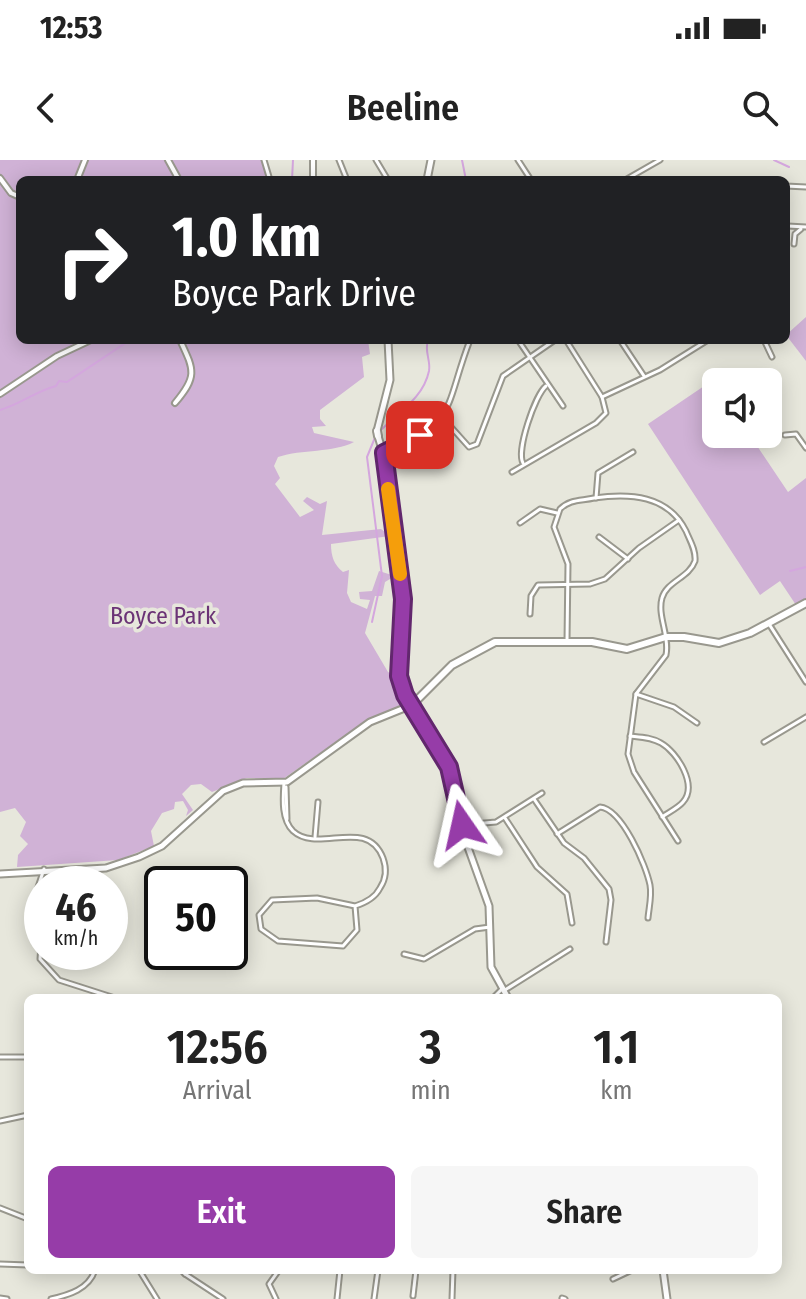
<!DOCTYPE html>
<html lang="en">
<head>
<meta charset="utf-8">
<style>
	body { margin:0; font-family:"Fira Sans Condensed",sans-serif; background:#f6f6f6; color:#222; height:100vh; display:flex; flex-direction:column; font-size:30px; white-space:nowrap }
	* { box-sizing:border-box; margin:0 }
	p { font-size:26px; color:#767676 }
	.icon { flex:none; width:44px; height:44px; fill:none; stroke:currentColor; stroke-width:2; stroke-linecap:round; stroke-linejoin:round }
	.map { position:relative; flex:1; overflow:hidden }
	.sheet { position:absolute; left:24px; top:834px; width:758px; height:280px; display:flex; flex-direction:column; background:#fff; border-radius:12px; box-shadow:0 4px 20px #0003 }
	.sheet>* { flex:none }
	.guide { position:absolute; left:16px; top:16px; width:774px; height:168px; border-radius:12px; box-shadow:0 4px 20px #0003; background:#202124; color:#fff; overflow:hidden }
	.tools { position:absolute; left:702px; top:208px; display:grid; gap:16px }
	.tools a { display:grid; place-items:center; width:80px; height:80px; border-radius:12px; background:#fff; box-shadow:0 4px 20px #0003; font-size:40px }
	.speed { position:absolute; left:24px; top:706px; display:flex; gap:16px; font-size:40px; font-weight:700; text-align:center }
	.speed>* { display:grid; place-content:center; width:104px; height:104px; border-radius:50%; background:#fff; box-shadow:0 4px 20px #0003; line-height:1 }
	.speed small { font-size:20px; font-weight:400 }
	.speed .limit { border:4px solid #111; border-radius:12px; background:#fff; color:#111 }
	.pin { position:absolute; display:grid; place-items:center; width:68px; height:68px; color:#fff; margin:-34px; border-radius:16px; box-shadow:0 4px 12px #0006 }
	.me { position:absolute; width:88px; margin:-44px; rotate:349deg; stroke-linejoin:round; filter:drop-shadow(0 0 6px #0008) }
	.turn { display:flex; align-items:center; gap:28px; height:168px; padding:0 24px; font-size:36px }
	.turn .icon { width:104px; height:104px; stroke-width:2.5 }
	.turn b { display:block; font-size:56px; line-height:68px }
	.eta { display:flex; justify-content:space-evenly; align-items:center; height:136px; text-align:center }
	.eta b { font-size:48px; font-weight:600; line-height:56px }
	.cta { display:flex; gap:16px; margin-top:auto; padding:16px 24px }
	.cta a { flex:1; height:92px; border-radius:12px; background:#963ca8; color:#fff; font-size:32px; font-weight:600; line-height:92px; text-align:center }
	.cta a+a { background:#f6f6f6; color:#222 }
	.status { display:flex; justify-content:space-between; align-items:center; height:56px; padding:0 40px; background:#fff; direction:ltr }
	.status svg { height:22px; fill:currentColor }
	header { display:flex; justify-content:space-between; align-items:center; height:104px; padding:0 24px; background:#fff; font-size:36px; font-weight:600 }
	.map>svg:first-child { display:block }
	.green { fill:#d0b2d6 }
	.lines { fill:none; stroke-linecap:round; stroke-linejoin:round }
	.stream { stroke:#d4a6de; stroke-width:2 }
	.minor-casing { stroke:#99988e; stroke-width:7 }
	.tertiary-casing { stroke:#99988e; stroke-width:8 }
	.secondary-casing { stroke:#99988e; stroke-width:9 }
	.primary-casing { stroke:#99988e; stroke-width:10 }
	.minor { stroke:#fff; stroke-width:3 }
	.tertiary { stroke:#fff; stroke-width:4 }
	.secondary { stroke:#fff; stroke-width:5 }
	.primary { stroke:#fff; stroke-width:6 }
	.route-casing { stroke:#62276d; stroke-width:20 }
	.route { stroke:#963ca8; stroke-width:14 }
	.slow { stroke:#f59e0b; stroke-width:14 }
	.labels { text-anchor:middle; stroke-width:7; stroke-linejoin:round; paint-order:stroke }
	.park-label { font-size:24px; fill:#6b3376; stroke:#e7e7dc }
</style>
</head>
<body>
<div class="status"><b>12:53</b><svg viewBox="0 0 49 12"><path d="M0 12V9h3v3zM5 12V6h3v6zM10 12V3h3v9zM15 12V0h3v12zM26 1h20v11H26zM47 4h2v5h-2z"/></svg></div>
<header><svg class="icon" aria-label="back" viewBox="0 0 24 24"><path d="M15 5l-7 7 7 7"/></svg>Beeline<svg class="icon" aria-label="search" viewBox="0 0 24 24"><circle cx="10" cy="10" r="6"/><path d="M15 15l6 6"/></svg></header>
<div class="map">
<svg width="806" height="1139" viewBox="0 0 806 1139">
	<rect width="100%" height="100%" fill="#e7e7dc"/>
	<g class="green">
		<path d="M0,0H262L268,20H20V180H368L370,194L362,197L364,217L320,250V259L326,266L312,267L314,273L354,282C333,293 302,289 278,297L274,306L280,318L275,324L300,357L314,350L303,341L307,337L320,344L327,341L322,375L381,369L390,376L331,384C331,396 334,405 343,412L349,410L347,433L351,442L367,449L370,440L360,439L359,432L372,431L379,411L395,416L385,422L382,436H375L365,473L388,512L395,516L406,544L363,563L283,619L247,618L212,632L201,624L191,625L182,634L193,650L186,656L188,650L183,641L175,642L174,649L162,653L151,671L154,686L118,700L17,707L18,695L28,684L20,676L26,662L15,648L0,652Z"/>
		<polygon points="806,157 806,201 786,175"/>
		<polygon points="713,220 716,225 716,274 749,274 788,332 806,318 806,440 796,445 780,421 760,435 648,264"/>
	</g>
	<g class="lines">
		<g class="stream">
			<polyline points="462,0 466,20"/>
			<polyline points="774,0 789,7"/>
			<polyline points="292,20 293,0"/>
			<path d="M0,250C21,244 36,231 56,226L59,221L67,222L130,180"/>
			<path d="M380,271C398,252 423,239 429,211C431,200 424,192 428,180"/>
			<polyline points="790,411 806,407"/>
			<polyline points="372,462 382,416 367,297 376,275"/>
		</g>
		<defs>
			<g id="minor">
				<polyline points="264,0 270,20"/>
				<polyline points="339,0 347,20"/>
				<polyline points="376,0 388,20"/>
				<polyline points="518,0 531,20"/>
				<polyline points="625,20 660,0"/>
				<polyline points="786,26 806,27"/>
				<polyline points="788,66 806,67"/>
				<polyline points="794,84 795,74 801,69"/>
				<polyline points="518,180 563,246"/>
				<polyline points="620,180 644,216"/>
				<polyline points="764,180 772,197"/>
				<polyline points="602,237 660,210 708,180"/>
				<polyline points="443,258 469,287 477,284 503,216 555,180"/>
				<polyline points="785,275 796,274 806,288"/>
				<path d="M384,293C460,258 443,251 470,180"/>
				<path d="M523,303C516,291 535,235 546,226"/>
				<polyline points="512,312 596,263 606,253 602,237 566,180"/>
				<polyline points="596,338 598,313 633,292"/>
				<polyline points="520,363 540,349 557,353"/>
				<polyline points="599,377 628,399"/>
				<polyline points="530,454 531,436 538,425 590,424 605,419 639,388 679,360"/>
				<polyline points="769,464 806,522"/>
				<path d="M567,481L568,404L554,367L560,349C570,339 581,341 594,338C630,333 668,335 686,371C690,381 696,390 695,401C689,418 667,421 662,438C657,456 670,476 666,495L636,534L628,594L634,612L678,681"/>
				<polyline points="636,534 674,547 697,563"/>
				<path d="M630,576C640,577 651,577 661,583C677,592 698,625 683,642C678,648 669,652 662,657"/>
				<polyline points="764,582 806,557"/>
				<path d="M284,623C283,638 281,659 293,671C318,694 367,656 383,698C387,709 386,719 380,728C375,738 365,743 355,746L317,738L272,740L259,755L261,769L278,781L343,786L357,770L355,746"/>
				<polyline points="286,627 287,659"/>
				<polyline points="534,639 564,683 584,698 609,729 611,740 606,782"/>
				<polyline points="505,658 537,707 567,734 572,763"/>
				<polyline points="462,665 496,662 542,633"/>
				<path d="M557,674L600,647C622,649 646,705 650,725C652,736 649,747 648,758"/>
				<polyline points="315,677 318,642"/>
				<polyline points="42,745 38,727 44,709"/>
				<polyline points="42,770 40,799 59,820 115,838"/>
				<polyline points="404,794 424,799 475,769 490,767"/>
				<polyline points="505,830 570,789"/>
				<polyline points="493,838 501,830"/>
				<polyline points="0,897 28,897"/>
				<polyline points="0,961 28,955"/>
				<polyline points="0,1048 28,1059"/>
				<polyline points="0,1104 28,1105"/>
				<polyline points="139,1110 157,1139"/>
				<polyline points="181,1110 185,1114 189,1110"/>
				<polyline points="185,1114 223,1139"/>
				<polyline points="613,1119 632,1110"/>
				<polyline points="413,1136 416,1110"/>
				<polyline points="0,1138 7,1139"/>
				<polyline points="562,1138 565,1139"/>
				<path d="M51,1139C69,1135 89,1129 95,1110"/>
				<polyline points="276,1139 269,1124 279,1110"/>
				<polyline points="337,1139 340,1110"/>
				<polyline points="374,1139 378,1110"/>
				<polyline points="452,1139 453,1110"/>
			</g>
			<g id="tertiary">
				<polyline points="168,0 179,20"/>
				<polyline points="313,0 313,20"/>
				<polyline points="0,18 11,33 20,37"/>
				<polyline points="77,20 85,0"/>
				<polyline points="0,234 57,196 91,180"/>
				<path d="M175,243C198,216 194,210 180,180"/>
			</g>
			<g id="secondary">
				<polyline points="427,20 431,0"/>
				<polyline points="377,271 390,220 388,180"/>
				<polyline points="378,276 386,303 402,428 399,516 405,535 449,607 465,679 489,746 491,807 508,838"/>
				<polyline points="0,714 106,708 139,697 162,686 223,631 243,623 287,622 370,562 412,545"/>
				<polyline points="663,1110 667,1139"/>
			</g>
			<g id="primary">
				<polyline points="377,271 378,276"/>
				<polyline points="412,545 452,505 495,482 592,482 627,489 666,477 684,477 719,483 750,473 806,443"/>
			</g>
		</defs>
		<use href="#minor" class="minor-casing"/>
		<use href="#tertiary" class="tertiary-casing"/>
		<use href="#secondary" class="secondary-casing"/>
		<use href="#primary" class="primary-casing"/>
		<use href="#minor" class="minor"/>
		<use href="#tertiary" class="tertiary"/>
		<use href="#secondary" class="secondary"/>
		<use href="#primary" class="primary"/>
	</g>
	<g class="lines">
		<defs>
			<polyline id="route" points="420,275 384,293 403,439 399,516 405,535 449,607 462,665"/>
		</defs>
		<use href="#route" class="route-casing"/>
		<use href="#route" class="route"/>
		<polyline class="slow" points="388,329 400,414"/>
	</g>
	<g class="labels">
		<g class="park-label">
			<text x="163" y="464">Boyce Park</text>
		</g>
	</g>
</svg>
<div class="tools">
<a><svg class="icon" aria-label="sound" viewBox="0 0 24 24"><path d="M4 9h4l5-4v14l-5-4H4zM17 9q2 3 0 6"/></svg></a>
</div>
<div class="speed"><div>46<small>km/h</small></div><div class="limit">50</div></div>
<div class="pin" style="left:420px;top:275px;background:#d93025"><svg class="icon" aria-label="arrive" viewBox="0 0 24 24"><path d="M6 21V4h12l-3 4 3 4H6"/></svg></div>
<svg class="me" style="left:462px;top:665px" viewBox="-20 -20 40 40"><path d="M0-17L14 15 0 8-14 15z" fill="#963ca8" stroke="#fff" stroke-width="4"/></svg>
<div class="guide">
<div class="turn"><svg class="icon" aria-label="right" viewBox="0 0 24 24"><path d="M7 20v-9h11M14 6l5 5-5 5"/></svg><div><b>1.0 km</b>Boyce Park Drive</div></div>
</div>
<section class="sheet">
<div class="eta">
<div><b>12:56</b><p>Arrival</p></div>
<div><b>3</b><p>min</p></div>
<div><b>1.1</b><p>km</p></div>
</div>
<div class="cta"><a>Exit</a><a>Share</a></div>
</section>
</div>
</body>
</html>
